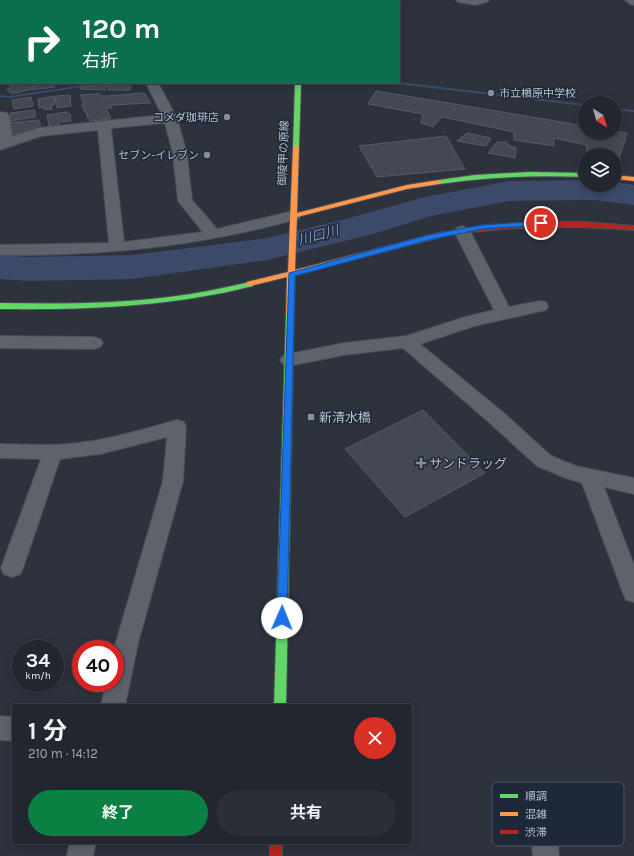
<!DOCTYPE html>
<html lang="ja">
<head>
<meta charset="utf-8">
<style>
	body { margin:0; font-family:Karla,"Noto Sans JP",sans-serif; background:#2a2e36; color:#f1f3f6; height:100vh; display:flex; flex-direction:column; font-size:15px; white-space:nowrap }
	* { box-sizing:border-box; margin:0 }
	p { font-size:13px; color:#a2a5aa }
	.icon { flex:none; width:22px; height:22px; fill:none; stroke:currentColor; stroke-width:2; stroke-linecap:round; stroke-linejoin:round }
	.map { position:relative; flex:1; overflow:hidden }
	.sheet { position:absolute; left:12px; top:704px; width:400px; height:140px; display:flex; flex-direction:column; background:#22262e; border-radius:4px; box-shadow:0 2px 10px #0003,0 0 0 1px #3f434a }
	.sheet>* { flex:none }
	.hud { position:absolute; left:0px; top:0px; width:400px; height:84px; box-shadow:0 2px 10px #0003,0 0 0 1px #3f434a; background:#0b6e4f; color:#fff; overflow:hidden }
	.needle { width:26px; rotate:143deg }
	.buttons { position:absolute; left:578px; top:96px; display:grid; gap:8px }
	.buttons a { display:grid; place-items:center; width:44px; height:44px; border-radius:50%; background:#22262e; box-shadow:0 2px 10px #0003,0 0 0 1px #3f434a; font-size:20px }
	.speed { position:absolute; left:12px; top:640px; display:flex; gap:8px; font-size:20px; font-weight:700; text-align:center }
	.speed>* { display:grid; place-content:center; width:52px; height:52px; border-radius:50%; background:#22262e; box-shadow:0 2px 10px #0003,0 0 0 1px #3f434a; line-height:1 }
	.speed small { font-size:10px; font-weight:400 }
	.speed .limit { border:6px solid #d22; background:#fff; color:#111 }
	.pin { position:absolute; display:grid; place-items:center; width:34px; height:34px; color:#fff; margin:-17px; border:2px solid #fff; border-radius:50%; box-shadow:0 1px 4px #0007 }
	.me { position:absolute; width:44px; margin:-22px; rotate:1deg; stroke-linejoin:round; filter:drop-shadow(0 0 3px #0008) }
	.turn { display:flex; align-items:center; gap:14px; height:84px; padding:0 16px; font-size:18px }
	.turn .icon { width:52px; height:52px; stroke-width:2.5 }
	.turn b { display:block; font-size:28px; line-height:34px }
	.round { display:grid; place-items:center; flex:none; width:42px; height:42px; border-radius:21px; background:#2a2e36 }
	.summary { display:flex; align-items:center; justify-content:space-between; height:68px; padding:0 16px }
	h1 { font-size:24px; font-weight:700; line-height:30px }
	.action { display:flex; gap:8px; margin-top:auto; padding:8px 16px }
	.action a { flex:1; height:46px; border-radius:24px; background:#0b8043; color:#fff; font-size:16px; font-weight:700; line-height:46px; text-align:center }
	.action a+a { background:#2a2e36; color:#f1f3f6 }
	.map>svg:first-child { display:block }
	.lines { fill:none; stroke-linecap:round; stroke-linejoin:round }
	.stream { fill:#3b4a69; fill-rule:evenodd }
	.river { fill:#3b4a69; fill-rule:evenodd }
	.building { fill:#444852; stroke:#555a65 }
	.street-casing { stroke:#4a4e56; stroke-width:2 }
	.fast-casing { stroke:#4a4e56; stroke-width:2 }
	.slow-casing { stroke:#4a4e56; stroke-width:2 }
	.jam-casing { stroke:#4a4e56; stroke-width:2 }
	.street { fill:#5e626b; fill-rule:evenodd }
	.fast { fill:#63d668; fill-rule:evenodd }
	.slow { fill:#ff974d; fill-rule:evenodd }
	.jam { fill:#b3261e; fill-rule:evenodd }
	.route { fill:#1a73e8; stroke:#114b97 }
	.poi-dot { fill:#878e9b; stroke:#1f2839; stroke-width:1.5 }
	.labels { text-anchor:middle; stroke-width:3; stroke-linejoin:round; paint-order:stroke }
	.far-poi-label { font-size:11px; fill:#b8bfcd; stroke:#1f2839; text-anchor:end }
	.far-street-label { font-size:11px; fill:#b8bfcd; stroke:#1f2839 }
	.poi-label { font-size:13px; fill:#b8bfcd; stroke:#1f2839; text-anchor:start }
	.water-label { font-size:14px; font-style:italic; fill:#7f91b5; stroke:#1f2839 }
	.key { fill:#1f2839; stroke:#4d5565; stroke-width:1 }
	.key-label { font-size:11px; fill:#b8bfcd }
</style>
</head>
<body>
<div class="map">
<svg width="634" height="856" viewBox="0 0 634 856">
	<rect width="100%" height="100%" fill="#2d323d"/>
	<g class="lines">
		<g class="stream">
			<polygon points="399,82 585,104 585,106 397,84 395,83 399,83"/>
			<polygon points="95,83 107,83 105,84 9,98 0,97 0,95 9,96"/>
			<polygon points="615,108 634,110 634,112 615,110"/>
		</g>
		<polygon class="river" points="585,180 585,185 615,185 615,182 634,185 634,205 593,200 509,201 431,216 373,234 267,260 133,279 29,281 0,279 0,255 29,257 133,255 267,238 349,218 425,197 509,181"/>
	</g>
	<g class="building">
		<polygon points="18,83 29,83 32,89 12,94 11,92 9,92 7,89 11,88 9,85"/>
		<polygon points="32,83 54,83 55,87 33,90"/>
		<polygon points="131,83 130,90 108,90 109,85"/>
		<polygon points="97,84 107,85 105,90 80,89 81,87 92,86"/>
		<polygon points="376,91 585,126 585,133 615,133 615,131 627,133 619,159 615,159 615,155 587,154 586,145 554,138 554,146 514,140 514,132 442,117 433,127 421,123 423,114 368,104"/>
		<polygon points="98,93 102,96 108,96 142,93 145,94 151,103 110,105 112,108 106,108 111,119 90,121 90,117 87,118 88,114 86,114 86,111 84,111 84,107 82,107 82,104 84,104 80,95 91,94 92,95"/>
		<polygon points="70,95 71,106 57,108 55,96"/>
		<polygon points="54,96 55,104 51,105 52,109 44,110 44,107 39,108 38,99"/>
		<polygon points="31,97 33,106 14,109 12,100"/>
		<polygon points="35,110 35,117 10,121 10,113"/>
		<polygon points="67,112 67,114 70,114 71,121 58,122 59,125 49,126 47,115"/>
		<polygon points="39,120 41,128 37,128 38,130 13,135 12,130 10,130 9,123"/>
		<polygon points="467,133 491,138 486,146 457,141"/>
		<polygon points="446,136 465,169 377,177 359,146"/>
		<polygon points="497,142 506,142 510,146 516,148 515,158 488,153"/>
		<polygon points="423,410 485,473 405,517 345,449"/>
	</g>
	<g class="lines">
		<defs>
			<g id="street">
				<polygon points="3,0 16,0 2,1"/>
				<polygon points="70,0 85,0 69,1"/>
				<polygon points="157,0 169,0 170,1 158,1"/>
				<polygon points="326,0 341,0 325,1"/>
				<polygon points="456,0 489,0 487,2 475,5 458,2"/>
				<polygon points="625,0 634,0 634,5 630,4"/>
				<rect x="0" y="13" width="1" height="6"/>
				<path d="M146,83H158L177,118L187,154L192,200L217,229L293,211L298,213L301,216L298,219C196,247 105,256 0,255V245L109,243L98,130L41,136L0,150V112L7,113L9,116L12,137L39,128L162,115ZM165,123L173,154L178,201L203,232L124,242L111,128Z"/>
				<polygon points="462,226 467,228 470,231 509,307 540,301 546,302 548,306 546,310 474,326 420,344 505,414 551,456 576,466 634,478 634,494 604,487 634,565 634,602 626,600 623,593 582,483 566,478 537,466 491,424 403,348 344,355 289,366 283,364 280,360 283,356 289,354 344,343 406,336 465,317 494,310 454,231 457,228"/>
				<polygon points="0,336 94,337 100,339 103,343 100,347 94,349 0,348"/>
				<path d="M177,420L184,422L186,427L183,481L138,643L125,706H101L106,683H115L114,649L163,481L167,437L100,454L60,459L23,568L20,574L12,577L4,574L1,568L41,459L0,458V444C23,444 46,446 68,444C105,441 141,430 177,420Z"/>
				<polygon points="0,716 14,717 14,741 0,740"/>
				<polygon points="541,789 550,793 554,802 559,856 533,856 528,802 532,793"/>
				<polygon points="70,842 96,842 93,856 67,856"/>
			</g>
			<g id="fast">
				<rect x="297" y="0" width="6" height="1"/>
				<polygon points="295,83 301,83 299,147 296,149 293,147"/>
				<path d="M530,172L585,173V177C536,175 488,177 439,184L436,182L439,180L475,175Z"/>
				<path d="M250,282H253L254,284L253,286C170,307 85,310 0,309V303C56,304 113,304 169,297C196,294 223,288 250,282Z"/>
				<polygon points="290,311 294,314 286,706 274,706 286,314"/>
			</g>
			<g id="slow">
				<polygon points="296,145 299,147 297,213 407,185 439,180 442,182 439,184 407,189 297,217 295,270 438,233 442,235 441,237 295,275 294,314 290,317 286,314 287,277 250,286 246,284 247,282 288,272 293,147"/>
				<polygon points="615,175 634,177 634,181 615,179"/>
			</g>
			<g id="jam">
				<path d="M536,222H585L634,226V230C568,225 503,225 438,237L434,235L438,233L487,225Z"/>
				<rect x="270" y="842" width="12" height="14"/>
			</g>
		</defs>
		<use href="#street" class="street-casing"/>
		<use href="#fast" class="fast-casing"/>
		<use href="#slow" class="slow-casing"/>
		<use href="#jam" class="jam-casing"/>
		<use href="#street" class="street"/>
		<use href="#fast" class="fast"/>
		<use href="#slow" class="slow"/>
		<use href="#jam" class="jam"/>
	</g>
	<polygon class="route" points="541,221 544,222 544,225 482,229 429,240 295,276 287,618 286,621 282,623 278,621 277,618 289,273 428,235 482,225"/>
	<g class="poi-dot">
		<circle cx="491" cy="93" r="4"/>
		<circle cx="227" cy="117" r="4"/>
		<circle cx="207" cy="155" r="4"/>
		<rect x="307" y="413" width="8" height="8" rx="2"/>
		<path d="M419 457h4v4h4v4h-4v4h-4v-4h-4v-4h4z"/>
	</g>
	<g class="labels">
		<g class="far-poi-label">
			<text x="499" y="97" text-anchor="start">市立楢原中学校</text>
			<text x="219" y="121">コメダ珈琲店</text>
			<text x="199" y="159">セブン-イレブン</text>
		</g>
		<g class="far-street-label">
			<text transform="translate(283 153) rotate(-88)" y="4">御陵甲の原線</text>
		</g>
		<g class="poi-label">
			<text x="319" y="422">新清水橋</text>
			<text x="429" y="468">サンドラッグ</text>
		</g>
		<g class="water-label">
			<text transform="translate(318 235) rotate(-15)" y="5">川口川</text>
		</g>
	</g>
	<rect x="492" y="782" width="132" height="64" rx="6" class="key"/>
	<rect x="500" y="794" width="18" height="4" fill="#63d668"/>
	<rect x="500" y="812" width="18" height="4" fill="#ff974d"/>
	<rect x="500" y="830" width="18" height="4" fill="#b3261e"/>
	<g class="key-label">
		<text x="525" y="800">順調</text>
		<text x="525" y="818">混雑</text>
		<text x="525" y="836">渋滞</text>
	</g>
</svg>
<div class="buttons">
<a><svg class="needle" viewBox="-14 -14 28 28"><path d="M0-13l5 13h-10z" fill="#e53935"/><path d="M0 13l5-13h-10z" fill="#a2a5aa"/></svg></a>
<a><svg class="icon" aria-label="layers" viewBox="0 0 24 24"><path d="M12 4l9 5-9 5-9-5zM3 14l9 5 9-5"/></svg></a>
</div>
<div class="speed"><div>34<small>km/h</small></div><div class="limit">40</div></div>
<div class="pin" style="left:541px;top:223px;background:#d93025"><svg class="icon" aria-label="arrive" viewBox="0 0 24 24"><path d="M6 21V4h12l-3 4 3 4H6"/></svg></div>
<svg class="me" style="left:282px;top:618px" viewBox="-20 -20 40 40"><circle r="19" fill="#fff"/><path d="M0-13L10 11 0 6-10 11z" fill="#1a73e8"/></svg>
<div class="hud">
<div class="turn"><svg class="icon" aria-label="right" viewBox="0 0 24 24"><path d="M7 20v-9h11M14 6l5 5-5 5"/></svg><div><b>120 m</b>右折</div></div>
</div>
<section class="sheet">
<div class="summary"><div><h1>1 分</h1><p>210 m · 14:12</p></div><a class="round" style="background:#d93025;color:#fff"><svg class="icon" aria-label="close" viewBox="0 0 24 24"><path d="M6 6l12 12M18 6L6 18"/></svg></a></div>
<div class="action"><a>終了</a><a>共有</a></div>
</section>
</div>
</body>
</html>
